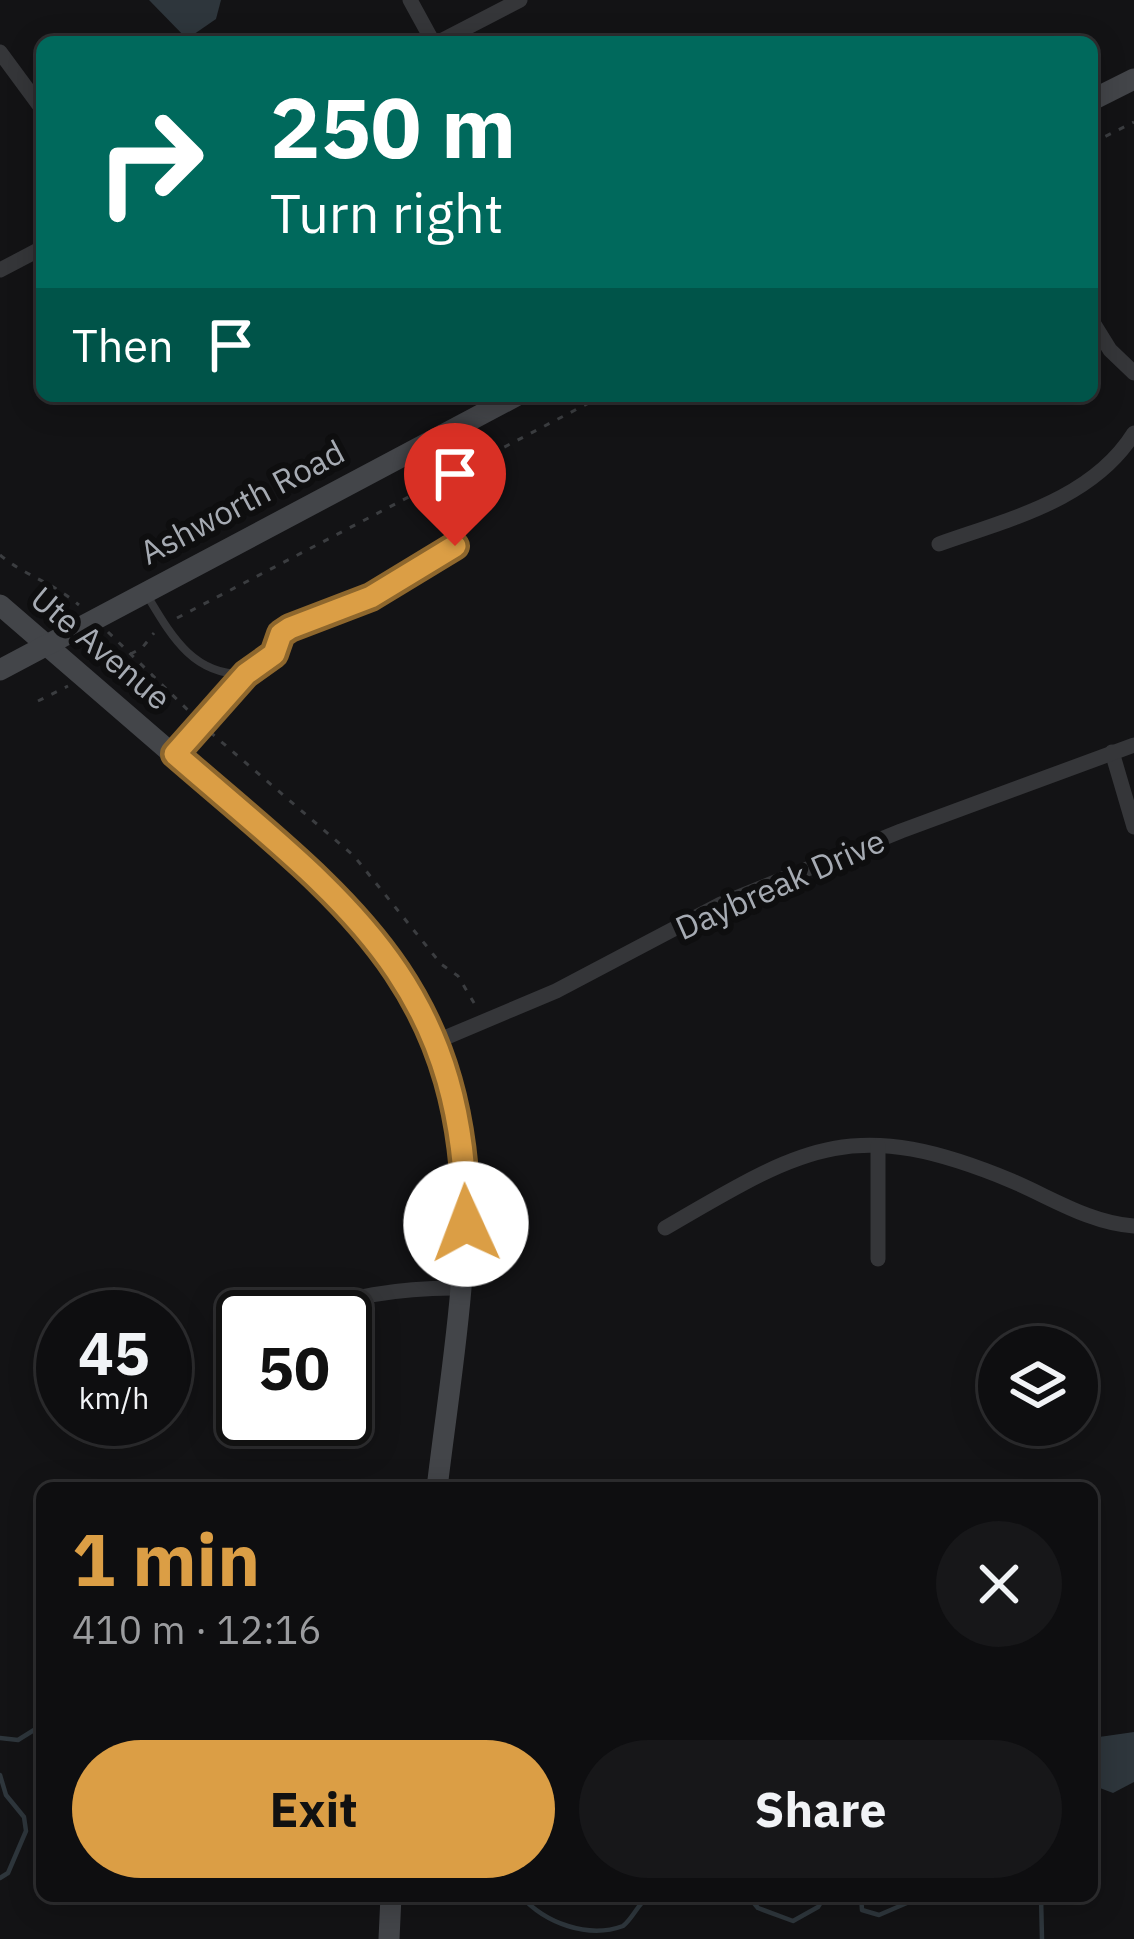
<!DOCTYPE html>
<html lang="en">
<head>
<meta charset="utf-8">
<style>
	body { margin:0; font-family:"IBM Plex Sans",sans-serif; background:#171719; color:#f1f3f6; height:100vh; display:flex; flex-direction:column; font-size:45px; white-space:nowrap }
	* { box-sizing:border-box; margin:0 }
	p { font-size:39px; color:#9b9c9f }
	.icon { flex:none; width:66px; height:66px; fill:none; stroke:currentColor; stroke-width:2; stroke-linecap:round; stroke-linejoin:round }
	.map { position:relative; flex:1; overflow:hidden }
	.sheet { position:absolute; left:36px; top:1482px; width:1062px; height:420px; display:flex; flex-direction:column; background:#0e0e10; border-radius:18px; box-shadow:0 6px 30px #0003,0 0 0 3px #2e2e30 }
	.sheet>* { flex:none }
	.hud { position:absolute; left:36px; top:36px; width:1062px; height:366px; border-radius:18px; box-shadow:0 6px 30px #0003,0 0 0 3px #2e2e30; background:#00695c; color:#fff; overflow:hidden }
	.tools { position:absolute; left:978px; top:1326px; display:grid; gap:24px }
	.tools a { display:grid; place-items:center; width:120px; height:120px; border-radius:50%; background:#0e0e10; box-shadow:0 6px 30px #0003,0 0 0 3px #2e2e30; font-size:60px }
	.speed { position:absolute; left:36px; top:1290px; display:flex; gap:24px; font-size:60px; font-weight:700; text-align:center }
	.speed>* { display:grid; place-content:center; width:156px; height:156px; border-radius:50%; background:#0e0e10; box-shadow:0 6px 30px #0003,0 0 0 3px #2e2e30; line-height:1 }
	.speed small { font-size:30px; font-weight:400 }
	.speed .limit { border:6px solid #111; border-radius:18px; background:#fff; color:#111 }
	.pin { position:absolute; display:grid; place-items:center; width:102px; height:102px; color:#fff; margin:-123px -51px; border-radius:50% 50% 50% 0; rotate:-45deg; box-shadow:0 0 12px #0007 }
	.pin .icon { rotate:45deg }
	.me { position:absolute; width:132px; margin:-66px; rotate:358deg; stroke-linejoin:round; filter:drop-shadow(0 0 9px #0008) }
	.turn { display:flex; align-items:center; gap:42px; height:252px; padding:0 36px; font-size:54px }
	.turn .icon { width:156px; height:156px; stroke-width:2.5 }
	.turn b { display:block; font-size:84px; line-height:102px }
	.then { display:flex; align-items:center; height:114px; padding:0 36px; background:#0003; gap:24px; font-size:45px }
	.round { display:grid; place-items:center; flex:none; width:126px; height:126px; border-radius:63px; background:#171719 }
	.head { display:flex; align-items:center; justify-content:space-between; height:204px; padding:0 36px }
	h1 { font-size:72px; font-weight:700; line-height:90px; color:#db9e45 }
	.primary-button { display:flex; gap:24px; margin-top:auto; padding:24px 36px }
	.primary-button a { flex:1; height:138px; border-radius:72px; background:#db9e45; color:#111; font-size:48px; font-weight:700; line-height:138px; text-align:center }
	.primary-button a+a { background:#171719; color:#f1f3f6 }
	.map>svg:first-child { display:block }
	.water { fill:#2e363c }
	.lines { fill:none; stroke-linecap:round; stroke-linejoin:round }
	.stream { stroke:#2e363c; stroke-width:4.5 }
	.path { stroke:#3b3d40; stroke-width:3; stroke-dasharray:6 9; stroke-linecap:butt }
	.lane { stroke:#353639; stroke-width:8 }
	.street { stroke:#353639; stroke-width:15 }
	.secondary { stroke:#434549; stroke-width:21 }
	.route-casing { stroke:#8e672d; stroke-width:30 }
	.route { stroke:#db9e45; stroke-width:21 }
	.labels { text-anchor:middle; stroke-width:12; stroke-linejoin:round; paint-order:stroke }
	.street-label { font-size:33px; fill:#a6abb3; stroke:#0e0e0f }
</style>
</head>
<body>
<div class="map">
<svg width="1134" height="1939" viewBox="0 0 1134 1939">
	<rect width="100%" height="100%" fill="#131315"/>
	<g class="water">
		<polygon points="149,0 221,0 216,19 187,39"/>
		<polygon points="1134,1732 1134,1782 1113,1793 1092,1785 1092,1738"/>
	</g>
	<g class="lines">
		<g class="stream">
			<polyline points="0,1738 18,1740 42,1725"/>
			<polyline points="0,1775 6,1795 24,1817 26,1831 8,1873 0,1878"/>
			<path d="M521,1896C545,1923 588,1939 623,1926C633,1918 637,1905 649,1896"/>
			<polyline points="748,1896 758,1908 793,1921 818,1907 825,1896"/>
			<polyline points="861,1896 862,1910 879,1915 923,1896"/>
			<polyline points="1041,1896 1042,1939"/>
		</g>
		<g class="path">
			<polyline points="1092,143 1134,122"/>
			<polyline points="491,454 602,396"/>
			<path d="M0,555C27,577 52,582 79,605"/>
			<polyline points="177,618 466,467"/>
			<polyline points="108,632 195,717"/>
			<polyline points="104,668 142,648 154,633"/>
			<polyline points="38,701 68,686"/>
			<polyline points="210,732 354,856 441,964 458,976 477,1008"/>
		</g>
		<g class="lane">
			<path d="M148,597C172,637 194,676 246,674"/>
			<polyline points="176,753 246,674 274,654 281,634 290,628 371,597 451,552 462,534 480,471 469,421"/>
		</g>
		<g class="street">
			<polyline points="410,0 433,42"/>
			<polyline points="439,42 520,0"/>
			<polyline points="0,52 42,109"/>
			<polyline points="0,270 42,248"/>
			<polyline points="1092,321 1110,350 1134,373"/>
			<path d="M939,544C1009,519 1092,500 1134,433"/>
			<polyline points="1112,752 1134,827"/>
			<polyline points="435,1042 556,991 721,904 901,831 1134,745"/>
			<path d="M665,1228C805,1146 853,1115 1012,1181C1052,1198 1090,1223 1134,1226"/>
			<polyline points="878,1259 878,1146"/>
			<path d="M289,1317C347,1297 399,1287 461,1288"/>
			<polyline points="228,1340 243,1334"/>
		</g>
		<g class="secondary">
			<polyline points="1092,100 1134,79"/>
			<path d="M0,605L345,903C510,1092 464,1262 437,1488"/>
			<polyline points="0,670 516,396"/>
			<polyline points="389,1939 391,1896"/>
		</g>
	</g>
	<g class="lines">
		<defs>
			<path id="route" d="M455,546L371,597L290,628L281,634L274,654L246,674L175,754C342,899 466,980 466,1224"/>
		</defs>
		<use href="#route" class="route-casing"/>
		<use href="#route" class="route"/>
	</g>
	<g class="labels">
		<g class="street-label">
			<text transform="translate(242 502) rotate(-28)" y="12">Ashworth Road</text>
			<text transform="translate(101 648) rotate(40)" y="12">Ute Avenue</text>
			<text transform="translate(780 884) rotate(-24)" y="12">Daybreak Drive</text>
		</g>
	</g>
</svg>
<div class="tools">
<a><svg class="icon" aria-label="layers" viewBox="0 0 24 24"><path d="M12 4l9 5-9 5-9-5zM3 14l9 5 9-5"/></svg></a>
</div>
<div class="speed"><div>45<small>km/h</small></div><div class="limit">50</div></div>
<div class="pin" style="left:455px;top:546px;background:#d93025"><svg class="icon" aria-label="arrive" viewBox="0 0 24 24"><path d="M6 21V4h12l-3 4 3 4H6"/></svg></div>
<svg class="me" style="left:466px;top:1224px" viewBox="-20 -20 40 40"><circle r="19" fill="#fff"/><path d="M0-13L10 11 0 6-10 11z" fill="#db9e45"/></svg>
<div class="hud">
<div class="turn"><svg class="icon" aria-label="right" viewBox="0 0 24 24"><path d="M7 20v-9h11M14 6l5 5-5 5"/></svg><div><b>250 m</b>Turn right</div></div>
<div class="then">Then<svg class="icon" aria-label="arrive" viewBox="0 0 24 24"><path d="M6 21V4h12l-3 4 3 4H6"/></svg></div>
</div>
<section class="sheet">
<div class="head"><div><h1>1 min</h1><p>410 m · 12:16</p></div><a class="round"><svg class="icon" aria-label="close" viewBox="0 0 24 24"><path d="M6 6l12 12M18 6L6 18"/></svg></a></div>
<div class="primary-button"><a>Exit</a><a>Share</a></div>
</section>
</div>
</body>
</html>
